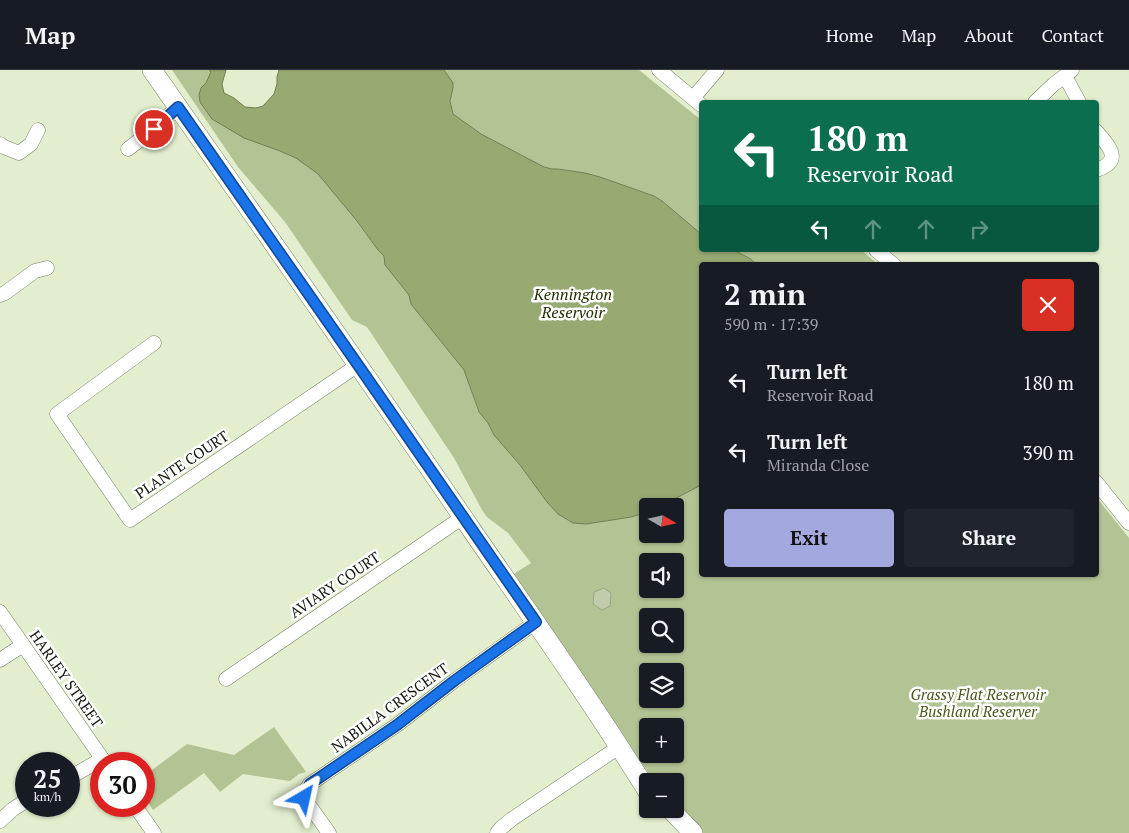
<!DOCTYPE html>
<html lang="en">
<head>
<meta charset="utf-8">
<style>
	body { margin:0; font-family:"PT Serif",serif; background:#20242c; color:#f1f3f6; height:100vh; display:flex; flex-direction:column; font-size:19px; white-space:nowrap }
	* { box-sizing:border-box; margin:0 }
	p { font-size:16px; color:#9ea1a6 }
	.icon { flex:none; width:28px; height:28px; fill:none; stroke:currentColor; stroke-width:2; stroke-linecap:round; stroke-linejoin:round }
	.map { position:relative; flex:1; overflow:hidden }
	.panel { position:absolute; left:699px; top:192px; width:400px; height:315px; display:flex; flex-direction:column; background:#171b24; border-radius:5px; box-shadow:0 1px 4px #0004 }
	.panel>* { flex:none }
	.guide { position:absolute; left:699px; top:30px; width:400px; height:152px; border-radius:5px; box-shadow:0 1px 4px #0004; background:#0b6e4f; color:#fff; overflow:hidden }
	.needle { width:32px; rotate:99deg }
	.controls { position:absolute; left:639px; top:428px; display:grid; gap:10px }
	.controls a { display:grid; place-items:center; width:45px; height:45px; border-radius:5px; background:#171b24; box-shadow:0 1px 4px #0004; font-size:25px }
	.speed { position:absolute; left:15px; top:682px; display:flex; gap:10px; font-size:25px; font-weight:700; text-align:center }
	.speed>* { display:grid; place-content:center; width:65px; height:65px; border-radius:50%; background:#171b24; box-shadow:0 1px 4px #0004; line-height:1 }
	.speed small { font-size:12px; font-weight:400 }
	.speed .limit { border:8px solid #d22; background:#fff; color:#111 }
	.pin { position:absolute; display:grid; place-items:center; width:42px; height:42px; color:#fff; margin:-21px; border:2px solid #fff; border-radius:50%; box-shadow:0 1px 5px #0007 }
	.me { position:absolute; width:55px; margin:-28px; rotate:36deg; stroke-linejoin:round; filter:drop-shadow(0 0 4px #0008) }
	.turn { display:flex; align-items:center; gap:18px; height:105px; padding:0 25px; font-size:22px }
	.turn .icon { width:65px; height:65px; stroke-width:2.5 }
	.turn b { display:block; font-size:35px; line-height:42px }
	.lanes { display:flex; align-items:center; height:48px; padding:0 25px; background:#0003; justify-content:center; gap:25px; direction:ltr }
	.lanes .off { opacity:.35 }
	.round { display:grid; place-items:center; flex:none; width:52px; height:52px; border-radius:5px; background:#20242c }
	.head { display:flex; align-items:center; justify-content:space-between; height:85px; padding:0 25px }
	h1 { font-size:30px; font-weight:800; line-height:38px }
	.button { display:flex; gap:10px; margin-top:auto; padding:10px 25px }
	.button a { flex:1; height:58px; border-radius:5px; background:#a3a9df; color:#111; font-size:20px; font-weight:800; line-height:58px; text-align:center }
	.button a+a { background:#20242c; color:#f1f3f6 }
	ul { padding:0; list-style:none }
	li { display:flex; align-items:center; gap:15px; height:70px; padding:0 25px }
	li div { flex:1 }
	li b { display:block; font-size:19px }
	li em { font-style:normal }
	header { display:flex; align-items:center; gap:30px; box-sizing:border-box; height:70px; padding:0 25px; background:#171b24; border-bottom:1px solid #363941 }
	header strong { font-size:24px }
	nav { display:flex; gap:28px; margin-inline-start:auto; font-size:18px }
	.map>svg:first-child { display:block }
	.green { fill:#b3c494; fill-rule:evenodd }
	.water { fill:#97aa72; stroke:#707e53 }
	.building { fill:#c1ccac; stroke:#9ba687 }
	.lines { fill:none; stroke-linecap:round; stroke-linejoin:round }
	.minor-casing { stroke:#788265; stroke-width:15 }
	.major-casing { stroke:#788265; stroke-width:20 }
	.minor { stroke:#fff; stroke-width:14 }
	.major { stroke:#fff; stroke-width:19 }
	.route-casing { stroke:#114b97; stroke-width:12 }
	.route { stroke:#1a73e8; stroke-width:9 }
	.labels { text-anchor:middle; stroke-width:5; stroke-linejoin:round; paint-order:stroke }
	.street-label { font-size:15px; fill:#14180c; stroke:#fff }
	.park-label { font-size:15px; font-style:italic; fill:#47581a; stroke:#fff }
	.water-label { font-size:16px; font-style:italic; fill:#242f04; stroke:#fff }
</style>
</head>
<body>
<header>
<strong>Map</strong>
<nav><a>Home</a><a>Map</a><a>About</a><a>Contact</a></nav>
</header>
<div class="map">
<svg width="1129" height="763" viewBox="0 0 1129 763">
	<rect width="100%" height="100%" fill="#e2eecd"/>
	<g class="green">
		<path d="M172,0H209L211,2C209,9 206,13 201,18L280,81L296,88L318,104L357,151L378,180L384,186L385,195L409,225L411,234L464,300L478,341L488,353L494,365L520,395L547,432L558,444L586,454L631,447L647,442L648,464H675V436H661L701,415V505H1096V427L1129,468V763H698L675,739V711H654L512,505L531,493L508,463L487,447L482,440L454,388L367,257L352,250L285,152L238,97ZM648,491H675V519H648ZM648,546H675V574H648ZM648,601H675V629H648ZM648,656H675V684H648Z"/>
		<polygon points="444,0 639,0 701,50 701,164 662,131 654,126 600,107 585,103 558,99 552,99 544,97 481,64 452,44 450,31 453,19 447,4"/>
		<polygon points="733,180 861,180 879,195 758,195 749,188"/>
		<polygon points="274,657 306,702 299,704 290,711 243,704 220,722 204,703 153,740 144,726 144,706 187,674 234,685"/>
	</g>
	<polygon class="water" points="209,0 226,0 222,14 224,23 234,28 245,37 256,38 263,36 274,24 277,14 277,7 279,0 444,0 453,13 453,18 450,31 453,44 481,64 544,97 552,99 558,99 585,103 600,107 654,126 662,131 701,164 701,180 733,180 749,188 758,195 701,195 701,415 661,436 648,436 647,442 631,447 586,454 573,453 558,444 547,432 520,395 494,365 488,353 479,342 464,300 411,234 409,225 385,195 384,186 378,180 357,151 318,104 296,88 280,81 244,68 212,49 200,32 199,25 201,18 206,13 211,2"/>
	<polygon class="building" points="604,518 611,523 610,536 602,540 593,534 594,522"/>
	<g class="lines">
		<defs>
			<g id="minor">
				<polyline points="659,0 701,35"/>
				<polyline points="1065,6 1079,32"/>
				<polyline points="693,28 717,0"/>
				<polyline points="1035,32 1054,14 1065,6 1072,0"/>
				<path d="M1096,61C1109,76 1124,91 1096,100"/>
				<polyline points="0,74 4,77 19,83 31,74 38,60"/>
				<polyline points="128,79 154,59 178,37"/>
				<polyline points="876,180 894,195"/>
				<polyline points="0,225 5,223 35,201 47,198"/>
				<polyline points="154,273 57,344 130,450 358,295"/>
				<polyline points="1096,412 1129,453"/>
				<polyline points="0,542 106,694"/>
				<polyline points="0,590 23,575"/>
				<polyline points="226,609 463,447"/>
				<polyline points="69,708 102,689"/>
				<polyline points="135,736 154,763"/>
				<polyline points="0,751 13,739 26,731"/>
				<polyline points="329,763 304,728 304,723 310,714 397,655 454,611 536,552"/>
				<polyline points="497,763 501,758 512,749 619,677"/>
			</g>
			<g id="major">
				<path d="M152,0C259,153 366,305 471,459C531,546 592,632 648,722"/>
				<polyline points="670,739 693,763"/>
			</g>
		</defs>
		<use href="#minor" class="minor-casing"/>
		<use href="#major" class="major-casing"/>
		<use href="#minor" class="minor"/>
		<use href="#major" class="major"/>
	</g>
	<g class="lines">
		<defs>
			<polyline id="route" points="154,59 178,37 358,295 536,552 454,611 397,655 310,714 304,723 304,728"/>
		</defs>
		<use href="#route" class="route-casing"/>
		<use href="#route" class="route"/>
	</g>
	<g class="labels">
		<g class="street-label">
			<text transform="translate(182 395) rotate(-34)" y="5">PLANTE COURT</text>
			<text transform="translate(335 515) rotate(-34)" y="5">AVIARY COURT</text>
			<text transform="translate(66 609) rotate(55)" y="5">HARLEY STREET</text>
			<text transform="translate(390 638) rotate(-36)" y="5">NABILLA CRESCENT</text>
		</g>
		<g class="park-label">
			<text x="978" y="630">Grassy Flat Reservoir<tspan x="978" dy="17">Bushland Reserver</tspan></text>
		</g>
		<g class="water-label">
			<text x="573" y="230">Kennington<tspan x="573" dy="18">Reservoir</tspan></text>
		</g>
	</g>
</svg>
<div class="controls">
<a><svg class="needle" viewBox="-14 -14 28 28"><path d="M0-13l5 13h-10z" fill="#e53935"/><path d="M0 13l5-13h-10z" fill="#9ea1a6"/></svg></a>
<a><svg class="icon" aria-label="sound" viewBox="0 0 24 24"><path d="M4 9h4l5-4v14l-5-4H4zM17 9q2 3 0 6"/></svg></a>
<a><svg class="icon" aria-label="search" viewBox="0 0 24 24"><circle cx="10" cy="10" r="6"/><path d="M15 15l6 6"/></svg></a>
<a><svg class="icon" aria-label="layers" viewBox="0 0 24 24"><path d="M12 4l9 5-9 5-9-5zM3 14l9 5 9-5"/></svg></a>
<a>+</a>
<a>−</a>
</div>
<div class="speed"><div>25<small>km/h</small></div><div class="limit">30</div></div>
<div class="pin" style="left:154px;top:59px;background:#d93025"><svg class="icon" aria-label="arrive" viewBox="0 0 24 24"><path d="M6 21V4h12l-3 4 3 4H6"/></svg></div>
<svg class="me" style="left:304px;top:728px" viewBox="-20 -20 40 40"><path d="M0-17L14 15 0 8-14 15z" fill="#1a73e8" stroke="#fff" stroke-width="4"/></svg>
<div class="guide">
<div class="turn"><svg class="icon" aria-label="left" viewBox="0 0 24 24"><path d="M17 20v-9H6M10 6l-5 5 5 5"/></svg><div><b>180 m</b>Reservoir Road</div></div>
<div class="lanes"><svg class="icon" aria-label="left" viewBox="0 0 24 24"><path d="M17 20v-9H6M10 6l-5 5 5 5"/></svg><svg class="icon off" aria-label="ahead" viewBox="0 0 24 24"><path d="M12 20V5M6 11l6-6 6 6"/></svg><svg class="icon off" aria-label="ahead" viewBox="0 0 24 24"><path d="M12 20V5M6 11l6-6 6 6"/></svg><svg class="icon off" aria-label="right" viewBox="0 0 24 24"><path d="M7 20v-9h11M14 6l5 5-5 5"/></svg></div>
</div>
<section class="panel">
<div class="head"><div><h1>2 min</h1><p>590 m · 17:39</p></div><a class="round" style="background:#d93025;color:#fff"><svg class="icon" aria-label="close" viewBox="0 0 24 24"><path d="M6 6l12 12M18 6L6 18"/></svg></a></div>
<ul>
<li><svg class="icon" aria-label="left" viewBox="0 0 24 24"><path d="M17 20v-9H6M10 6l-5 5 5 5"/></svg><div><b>Turn left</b><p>Reservoir Road</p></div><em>180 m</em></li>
<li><svg class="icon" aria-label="left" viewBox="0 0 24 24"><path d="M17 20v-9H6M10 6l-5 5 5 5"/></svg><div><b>Turn left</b><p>Miranda Close</p></div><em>390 m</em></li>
</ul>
<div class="button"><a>Exit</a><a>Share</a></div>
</section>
</div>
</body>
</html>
